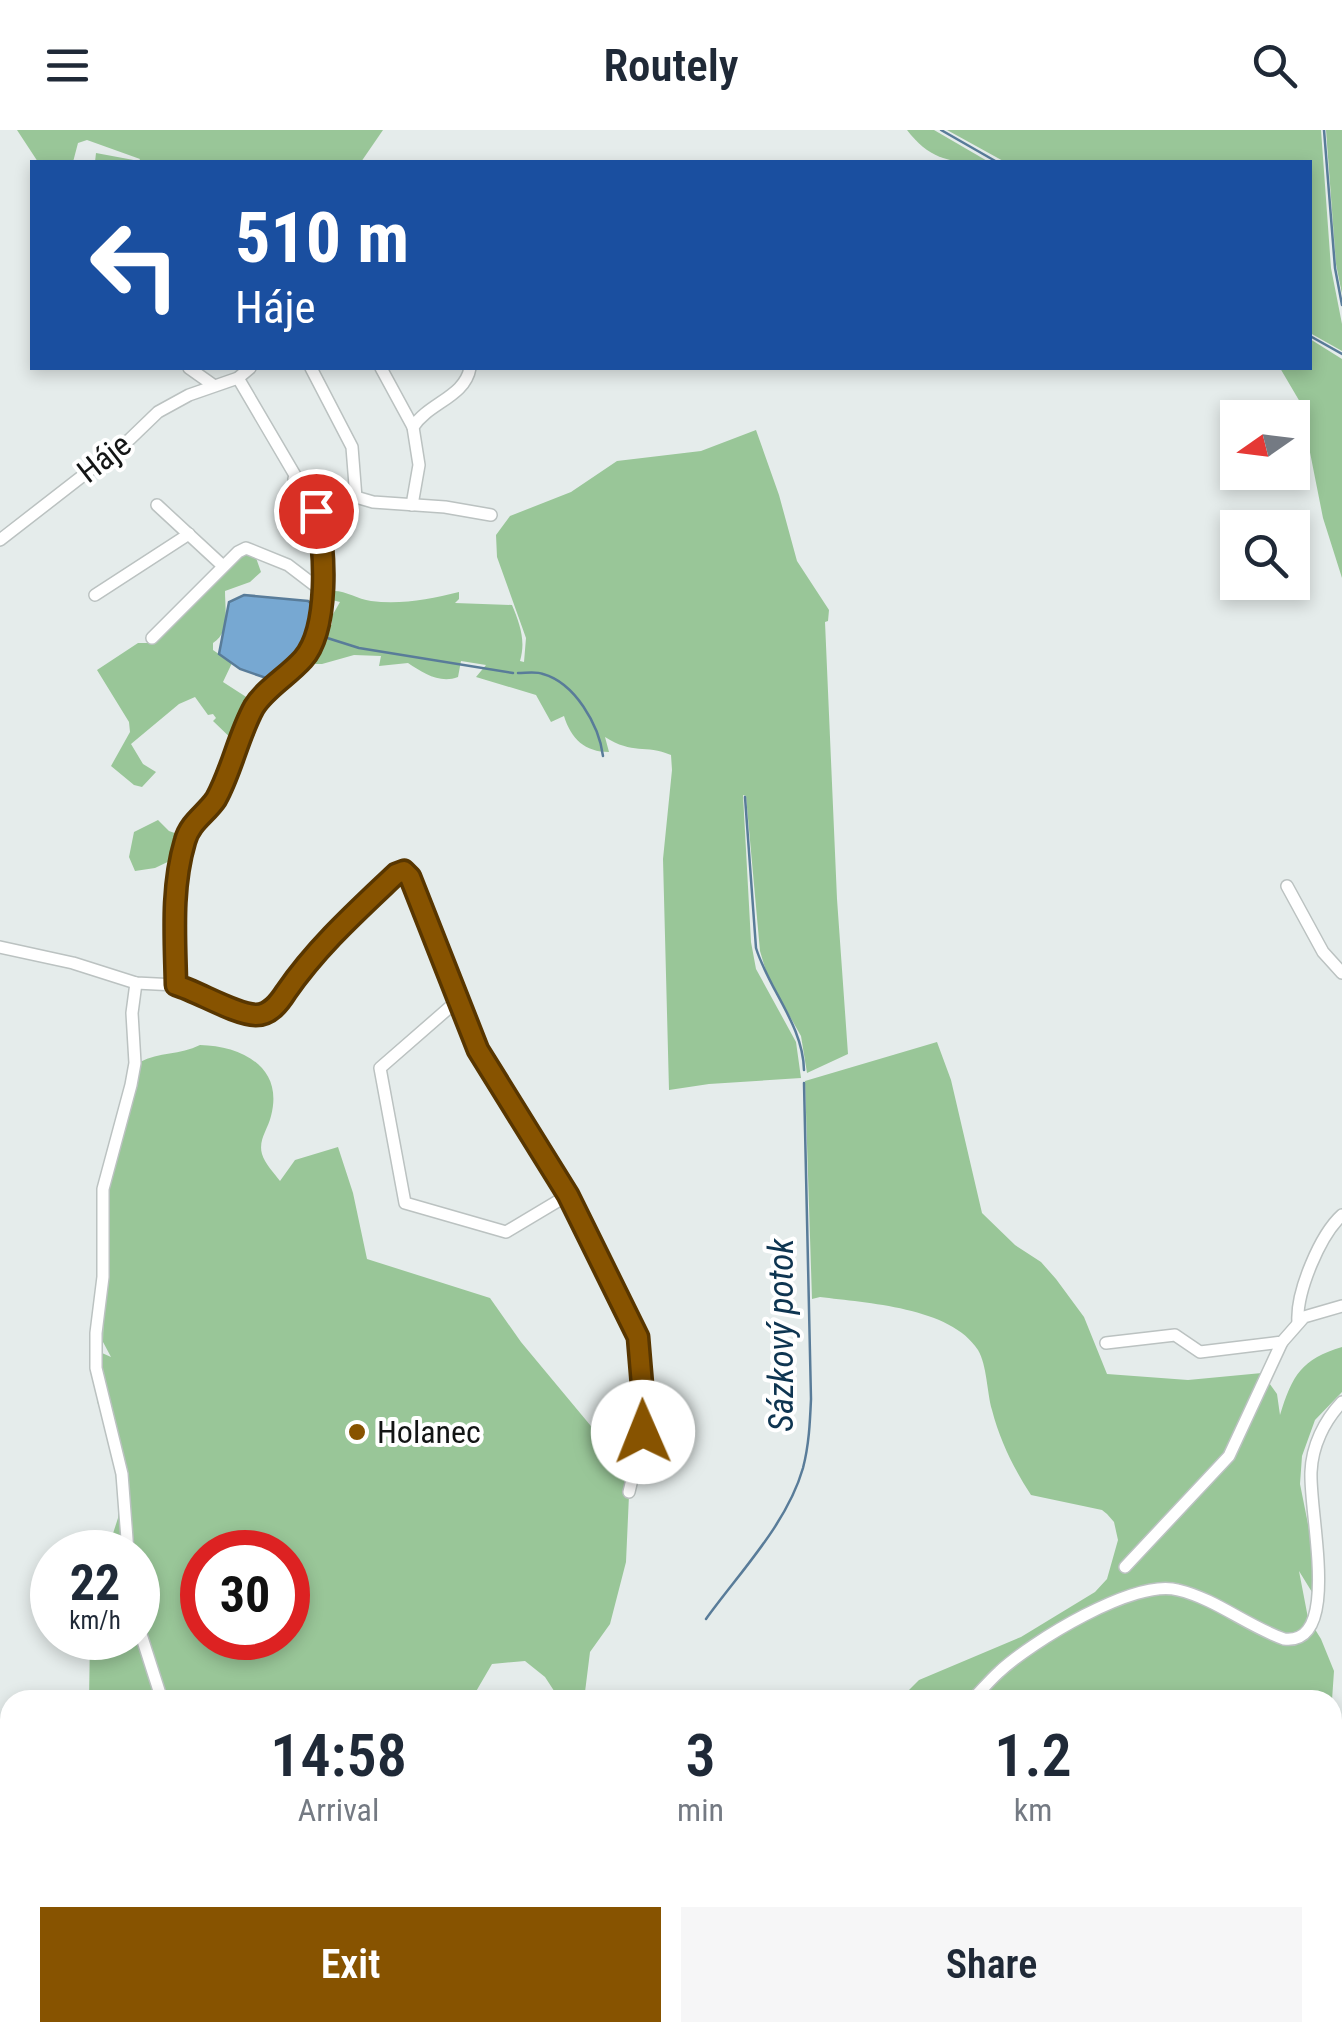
<!DOCTYPE html>
<html lang="en">
<head>
<meta charset="utf-8">
<style>
	body { margin:0; font-family:"Roboto Condensed",sans-serif; background:#f6f6f7; color:#1f2937; height:100vh; display:flex; flex-direction:column; font-size:38px; white-space:nowrap }
	* { box-sizing:border-box; margin:0 }
	p { font-size:32px; color:#747a83 }
	.icon { flex:none; width:55px; height:55px; fill:none; stroke:currentColor; stroke-width:2; stroke-linecap:round; stroke-linejoin:round }
	.map { position:relative; flex:1; overflow:hidden }
	.sheet { position:absolute; left:0px; top:1560px; width:1342px; height:352px; display:flex; flex-direction:column; background:#fff; border-radius:30px 30px 0 0; box-shadow:0 5px 15px #0003 }
	.sheet>* { flex:none }
	.banner { position:absolute; left:30px; top:30px; width:1282px; height:210px; border-radius:0px; box-shadow:0 5px 15px #0003; background:#1a4fa0; color:#fff; overflow:hidden }
	.needle { width:65px; rotate:256deg }
	.buttons { position:absolute; left:1220px; top:270px; display:grid; gap:20px }
	.buttons a { display:grid; place-items:center; width:90px; height:90px; border-radius:0px; background:#fff; box-shadow:0 5px 15px #0003; font-size:50px }
	.speed { position:absolute; left:30px; top:1400px; display:flex; gap:20px; font-size:50px; font-weight:700; text-align:center }
	.speed>* { display:grid; place-content:center; width:130px; height:130px; border-radius:50%; background:#fff; box-shadow:0 5px 15px #0003; line-height:1 }
	.speed small { font-size:25px; font-weight:400 }
	.speed .limit { border:15px solid #d22; background:#fff; color:#111 }
	.pin { position:absolute; display:grid; place-items:center; width:85px; height:85px; color:#fff; margin:-42px; border:5px solid #fff; border-radius:50%; box-shadow:0 2px 10px #0007 }
	.me { position:absolute; width:110px; margin:-55px; rotate:359deg; stroke-linejoin:round; filter:drop-shadow(0 0 8px #0008) }
	.turn { display:flex; align-items:center; gap:35px; height:210px; padding:0 40px; font-size:45px }
	.turn .icon { width:130px; height:130px; stroke-width:2.5 }
	.turn b { display:block; font-size:70px; line-height:85px }
	.eta { display:flex; justify-content:space-evenly; align-items:center; height:170px; text-align:center }
	.eta b { font-size:60px; font-weight:600; line-height:70px }
	.action { display:flex; gap:20px; margin-top:auto; padding:20px 40px }
	.action a { flex:1; height:115px; border-radius:0px; background:#875300; color:#fff; font-size:40px; font-weight:600; line-height:115px; text-align:center }
	.action a+a { background:#f6f6f7; color:#1f2937 }
	header { display:flex; justify-content:space-between; align-items:center; height:130px; padding:0 40px; background:#fff; font-size:45px; font-weight:600 }
	.map>svg:first-child { display:block }
	.green { fill:#99c698; fill-rule:evenodd }
	.water { fill:#77a8d2; stroke:#597c99; stroke-width:2.5 }
	.lines { fill:none; stroke-linecap:round; stroke-linejoin:round }
	.stream { stroke:#597c99; stroke-width:2.5 }
	.minor-casing { stroke:#bbc2c1; stroke-width:14 }
	.minor { stroke:#fff; stroke-width:11 }
	.route-casing { stroke:#583600; stroke-width:25 }
	.route { stroke:#875300; stroke-width:18 }
	.poi-dot { fill:#875300; stroke:#fff; stroke-width:4 }
	.labels { text-anchor:middle; stroke-width:8; stroke-linejoin:round; paint-order:stroke }
	.street-label { font-size:32px; fill:#131515; stroke:#fff }
	.poi-label { font-size:32px; fill:#131515; stroke:#fff; text-anchor:start }
	.water-label { font-size:35px; font-style:italic; fill:#0e3551; stroke:#fff }
</style>
</head>
<body>
<header><svg class="icon" aria-label="menu" viewBox="0 0 24 24"><path d="M4 6h16M4 12h16M4 18h16"/></svg>Routely<svg class="icon" aria-label="search" viewBox="0 0 24 24"><circle cx="10" cy="10" r="6"/><path d="M15 15l6 6"/></svg></header>
<div class="map">
<svg width="1342" height="1911" viewBox="0 0 1342 1911">
	<rect width="100%" height="100%" fill="#e5eceb"/>
	<g class="green">
		<polygon points="17,0 383,0 361,32 95,32 96,23 139,31 140,29 87,10 78,13 73,32 38,32"/>
		<path d="M907,0H934L989,32C952,33 931,31 907,0Z"/>
		<polygon points="947,0 1321,0 1331,138 1342,194 1342,221 1310,203 1310,32 1005,32"/>
		<polygon points="1326,0 1342,0 1342,164 1336,134"/>
		<polygon points="1310,209 1342,229 1342,448 1323,388 1300,272 1280,238 1310,238"/>
		<path d="M756,300L779,365L797,431L829,480L828,491L825,492L837,769L848,924L807,943L801,906L768,848L760,821L746,666L743,665L751,812L756,839L796,912L801,948L709,954L669,960L663,729L672,640L671,625C645,614 633,625 605,607L609,622C585,622 571,609 564,586L551,592L536,565L476,547L486,535L461,531L458,547C440,554 423,543 408,533L379,536L381,526L354,525L322,534H304L322,497L328,493L332,495V486L340,472L332,470V461C345,460 357,469 371,471C401,475 430,469 459,462V469L455,473L512,475C520,494 526,511 520,531L524,532L526,508L497,427L496,405L510,386L571,362L617,331L701,321Z"/>
		<path d="M243,424L255,425L261,442L250,452L225,461C225,480 230,502 213,513V520L232,533L223,552L254,572L238,615L213,591L216,588L213,584L208,585L195,567L179,574L131,614L143,634L156,642L142,657L134,655L111,636L130,602L129,592L97,540L138,513H153Z"/>
		<polygon points="158,690 169,701 183,706 178,727 155,738 135,741 129,727 134,702"/>
		<path d="M937,912L951,950L982,1083L1015,1115L1041,1132L1056,1149L1084,1187L1107,1244L1188,1250L1262,1243L1277,1264L1280,1285C1292,1245 1302,1229 1342,1217V1262L1315,1290L1302,1326L1300,1354L1311,1409L1315,1467L1299,1441L1308,1488L1321,1509L1334,1541L1332,1570H899L919,1550L1021,1507L1095,1462L1107,1449L1118,1410L1114,1392L1107,1384L1102,1380L1031,1365C1014,1339 1000,1311 992,1280C987,1263 987,1235 978,1220C951,1177 866,1173 820,1167L812,1169L805,951Z"/>
		<path d="M200,915C242,916 284,937 271,986C268,999 258,1010 262,1024C265,1034 274,1043 280,1051L295,1030L338,1017L353,1063L367,1129L490,1168L521,1212L630,1343L626,1432L610,1494L590,1522L584,1570H560L545,1547L525,1531L492,1534L471,1570H89L90,1508H138V1422H107L118,1388V1370L113,1320L97,1271L102,1223L111,1227L103,1212L106,1063L140,932C159,922 180,925 200,915ZM202,1422H288V1508H202Z"/>
		<polygon points="1333,1636 1336,1685 1342,1707 1342,1911 710,1911 720,1902 1332,1902"/>
		<polygon points="159,1902 399,1902 399,1903 397,1911 155,1911"/>
	</g>
	<path class="water" d="M244,465L308,471L316,477C312,514 300,532 266,548L240,539L219,524L229,472Z"/>
	<g class="lines">
		<g class="stream">
			<polyline points="941,0 997,32"/>
			<polyline points="1324,0 1335,138 1342,175"/>
			<polyline points="1310,206 1342,224"/>
			<polyline points="321,506 359,518 513,543"/>
			<path d="M518,543C526,543 536,541 543,544C575,553 599,595 603,626"/>
			<path d="M745,667L756,818C769,860 803,895 804,940"/>
			<path d="M706,1489C739,1443 787,1394 803,1338C809,1315 810,1292 811,1269L804,953"/>
			<polyline points="407,1911 408,1902"/>
		</g>
		<defs>
			<g id="minor">
				<polyline points="189,238 213,255"/>
				<polyline points="311,238 352,317 356,368"/>
				<polyline points="381,238 413,297"/>
				<polyline points="294,349 373,372 445,377 491,385"/>
				<polyline points="157,375 223,436"/>
				<path d="M412,375L419,335L413,297C428,273 465,267 470,238"/>
				<polyline points="0,410 130,309 158,282 189,265 238,248 250,238"/>
				<polyline points="95,465 189,404"/>
				<polyline points="152,508 238,422 246,418 288,435 322,461"/>
				<polyline points="1287,756 1323,822 1342,843"/>
				<path d="M0,817L73,833L136,853L176,855L257,885C277,880 285,863 296,847C324,808 361,777 397,744L404,741L410,747L478,920L568,1065L638,1207L645,1279L643,1303L629,1362"/>
				<path d="M176,855C176,807 171,758 185,711C190,692 206,684 216,669C232,640 238,606 254,577C266,558 288,546 303,529C329,500 326,417 316,381L238,248"/>
				<polyline points="458,870 380,938 405,1073 506,1102 568,1065"/>
				<path d="M1298,1192C1296,1162 1320,1105 1342,1085"/>
				<polyline points="1106,1213 1175,1205 1200,1222 1282,1212 1304,1187 1342,1176"/>
				<polyline points="128,1422 122,1344 96,1238 96,1203 103,1147 103,1059 131,955 135,933 132,883 136,853"/>
				<polyline points="1125,1437 1229,1326 1282,1212"/>
				<polyline points="138,1495 162,1570"/>
				<path d="M972,1570C981,1561 990,1550 999,1542C1031,1512 1135,1448 1178,1460C1216,1469 1247,1496 1284,1509C1342,1516 1309,1385 1311,1342C1312,1316 1324,1291 1342,1272"/>
				<polyline points="149,1911 152,1902"/>
				<polyline points="754,1911 760,1902"/>
			</g>
		</defs>
		<use href="#minor" class="minor-casing"/>
		<use href="#minor" class="minor"/>
	</g>
	<g class="lines">
		<defs>
			<path id="route" d="M316,381C326,417 329,500 303,529C288,546 266,558 254,577C238,606 232,640 216,669C206,684 190,692 185,711C171,758 175,807 176,855C199,862 234,884 256,885C270,885 279,873 286,862C317,817 356,782 396,744L404,741L410,747L478,920L568,1065L638,1207L644,1279L643,1302"/>
		</defs>
		<use href="#route" class="route-casing"/>
		<use href="#route" class="route"/>
	</g>
	<circle class="poi-dot" cx="357" cy="1302" r="10"/>
	<g class="labels">
		<g class="street-label">
			<text transform="translate(104 328) rotate(-38)" y="11">Háje</text>
		</g>
		<g class="poi-label">
			<text x="377" y="1313">Holanec</text>
		</g>
		<g class="water-label">
			<text transform="translate(781 1205) rotate(-90)" y="12">Sázkový potok</text>
		</g>
	</g>
</svg>
<div class="buttons">
<a><svg class="needle" viewBox="-14 -14 28 28"><path d="M0-13l5 13h-10z" fill="#e53935"/><path d="M0 13l5-13h-10z" fill="#747a83"/></svg></a>
<a><svg class="icon" aria-label="search" viewBox="0 0 24 24"><circle cx="10" cy="10" r="6"/><path d="M15 15l6 6"/></svg></a>
</div>
<div class="speed"><div>22<small>km/h</small></div><div class="limit">30</div></div>
<div class="pin" style="left:316px;top:381px;background:#d93025"><svg class="icon" aria-label="arrive" viewBox="0 0 24 24"><path d="M6 21V4h12l-3 4 3 4H6"/></svg></div>
<svg class="me" style="left:643px;top:1302px" viewBox="-20 -20 40 40"><circle r="19" fill="#fff"/><path d="M0-13L10 11 0 6-10 11z" fill="#875300"/></svg>
<div class="banner">
<div class="turn"><svg class="icon" aria-label="left" viewBox="0 0 24 24"><path d="M17 20v-9H6M10 6l-5 5 5 5"/></svg><div><b>510 m</b>Háje</div></div>
</div>
<section class="sheet">
<div class="eta">
<div><b>14:58</b><p>Arrival</p></div>
<div><b>3</b><p>min</p></div>
<div><b>1.2</b><p>km</p></div>
</div>
<div class="action"><a>Exit</a><a>Share</a></div>
</section>
</div>
</body>
</html>
